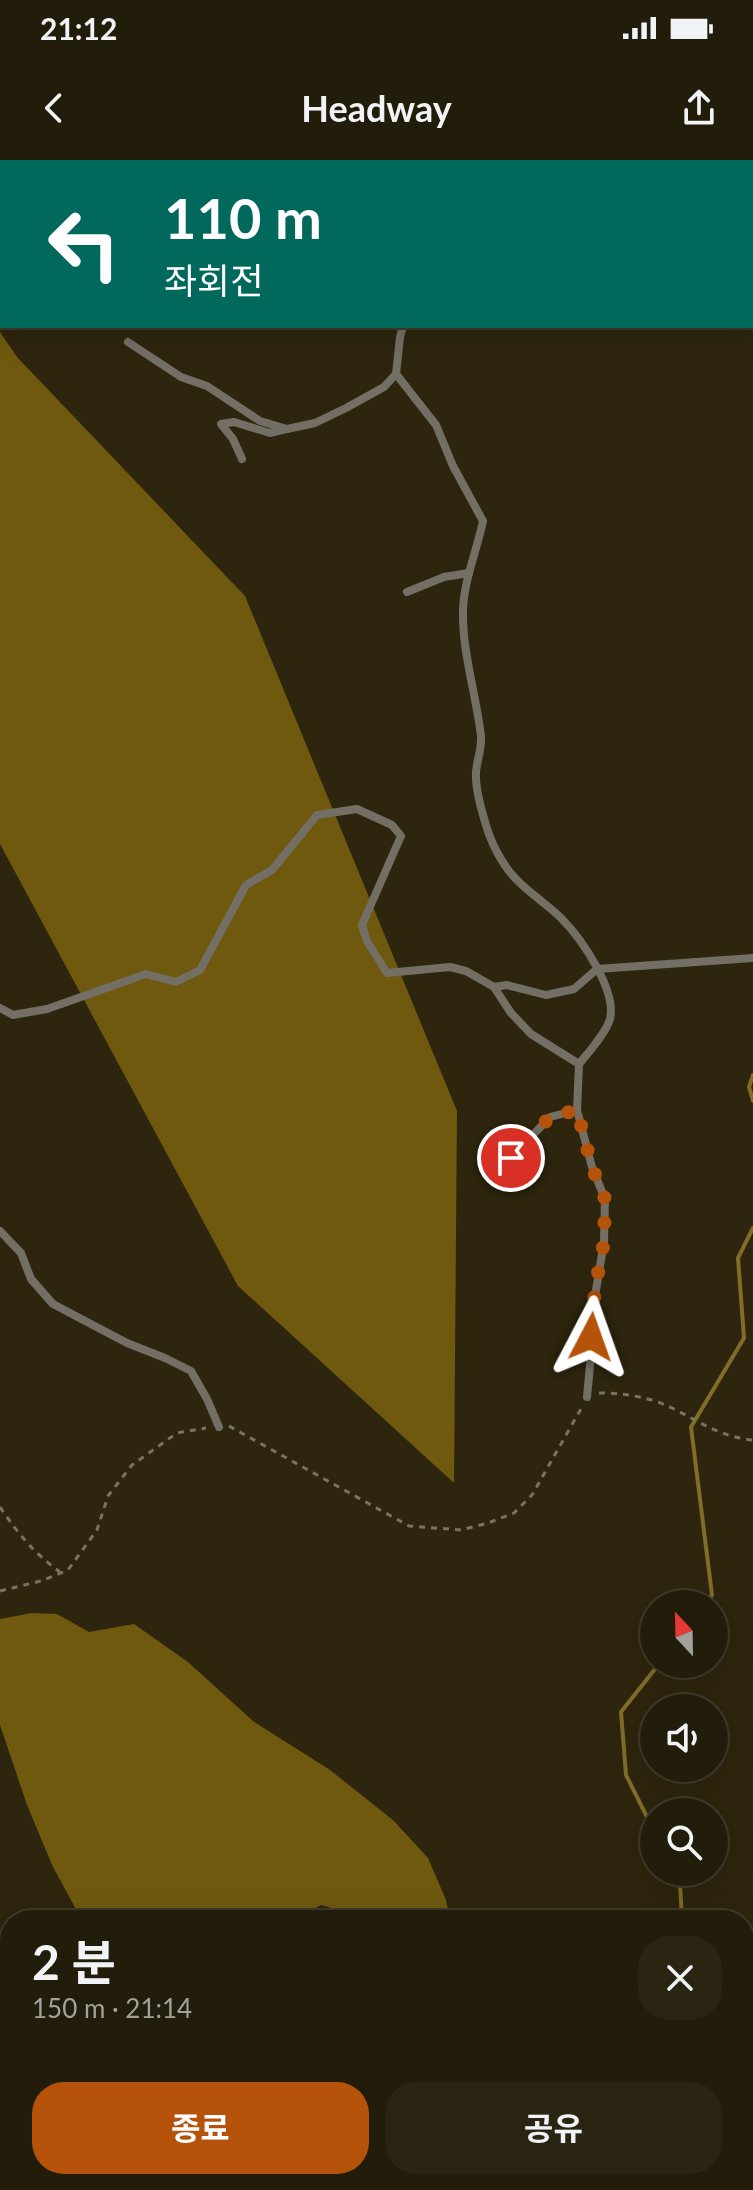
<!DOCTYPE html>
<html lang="ko">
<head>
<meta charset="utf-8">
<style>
	body { margin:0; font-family:Lato,"Noto Sans KR",sans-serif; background:#2a2513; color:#f1f3f6; height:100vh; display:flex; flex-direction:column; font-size:30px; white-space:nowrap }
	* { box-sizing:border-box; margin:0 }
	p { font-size:26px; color:#a2a19c }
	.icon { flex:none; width:44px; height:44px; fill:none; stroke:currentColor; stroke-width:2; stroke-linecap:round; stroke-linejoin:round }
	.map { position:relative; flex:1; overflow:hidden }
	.details { position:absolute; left:0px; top:1750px; width:754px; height:280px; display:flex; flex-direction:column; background:#221c0a; border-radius:32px 32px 0 0; box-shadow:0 8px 32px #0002,0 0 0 2px #3f3a2b }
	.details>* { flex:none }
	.hud { position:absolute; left:0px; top:0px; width:754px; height:168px; box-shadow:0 8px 32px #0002,0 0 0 2px #3f3a2b; background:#00695c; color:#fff; overflow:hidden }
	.needle { width:52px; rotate:338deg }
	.tools { position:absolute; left:640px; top:1430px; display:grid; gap:16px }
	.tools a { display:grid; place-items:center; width:88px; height:88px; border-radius:50%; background:#221c0a; box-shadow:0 8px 32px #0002,0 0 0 2px #3f3a2b; font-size:40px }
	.pin { position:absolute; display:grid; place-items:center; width:68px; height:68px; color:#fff; margin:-34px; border:4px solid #fff; border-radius:50%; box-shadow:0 2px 8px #0007 }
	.me { position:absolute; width:88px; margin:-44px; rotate:4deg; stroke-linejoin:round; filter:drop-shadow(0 0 6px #0008) }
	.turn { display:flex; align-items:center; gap:28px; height:168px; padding:0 32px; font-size:36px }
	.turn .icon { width:104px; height:104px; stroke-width:2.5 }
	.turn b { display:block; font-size:56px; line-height:68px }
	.round { display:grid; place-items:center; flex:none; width:84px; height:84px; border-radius:32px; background:#2a2513 }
	.head { display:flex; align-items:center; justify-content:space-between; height:136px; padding:0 32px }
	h1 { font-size:48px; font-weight:700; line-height:60px }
	.cta { display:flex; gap:16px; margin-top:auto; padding:16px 32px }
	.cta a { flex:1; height:92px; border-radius:32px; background:#b45309; color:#fff; font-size:32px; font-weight:700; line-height:92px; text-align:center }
	.cta a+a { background:#2a2513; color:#f1f3f6 }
	.status { display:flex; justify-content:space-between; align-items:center; height:56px; padding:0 40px; background:#221c0a; direction:ltr }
	.status svg { height:22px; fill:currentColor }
	header { display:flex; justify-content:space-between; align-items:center; height:104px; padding:0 32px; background:#221c0a; font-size:36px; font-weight:700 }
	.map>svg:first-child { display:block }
	.forest { fill:#6e590f }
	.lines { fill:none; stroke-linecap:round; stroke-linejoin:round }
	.stream { stroke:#816c28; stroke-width:4 }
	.path { stroke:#79735f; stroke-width:3; stroke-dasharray:6 6; stroke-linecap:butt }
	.service { stroke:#736f64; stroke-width:8 }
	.tertiary { stroke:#736f64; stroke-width:16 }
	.route { stroke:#b45309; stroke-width:14; stroke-dasharray:0 25.2 }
</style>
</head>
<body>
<div class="status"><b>21:12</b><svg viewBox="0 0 49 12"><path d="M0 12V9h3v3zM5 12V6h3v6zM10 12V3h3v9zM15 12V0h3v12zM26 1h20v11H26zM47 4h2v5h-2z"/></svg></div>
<header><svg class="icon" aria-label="back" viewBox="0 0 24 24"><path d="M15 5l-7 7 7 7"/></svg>Headway<svg class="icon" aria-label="share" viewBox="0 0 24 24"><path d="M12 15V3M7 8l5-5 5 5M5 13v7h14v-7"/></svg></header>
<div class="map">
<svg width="753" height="2030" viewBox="0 0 753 2030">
	<rect width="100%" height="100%" fill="#2d250d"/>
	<g class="forest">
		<polygon points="0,172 17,197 245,436 457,951 454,1323 238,1126 0,684"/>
		<polygon points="32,1453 57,1454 89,1472 134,1464 188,1502 253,1561 330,1610 393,1660 428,1698 446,1740 450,1760 371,1760 321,1745 294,1760 85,1760 79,1755 52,1705 27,1645 0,1565 0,1459"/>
	</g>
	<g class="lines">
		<g class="stream">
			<polyline points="752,135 753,136"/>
			<polyline points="753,915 749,927 753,941"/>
			<polyline points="705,1444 712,1435 691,1267 744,1178 738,1098 753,1068"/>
			<polyline points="654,1671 626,1615 621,1552 659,1504"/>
			<polyline points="675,1712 680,1723 682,1760"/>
			<polyline points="744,1924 753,1943"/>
			<polyline points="753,1985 753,1988"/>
		</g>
		<g class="path">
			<path d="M599,1233C623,1233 650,1237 672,1248C700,1262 721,1277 753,1280"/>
			<polyline points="229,1266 409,1366 461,1370 488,1363 514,1353 532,1335 582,1247"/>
			<path d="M0,1347C19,1375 33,1392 61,1413"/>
			<polyline points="0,1431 41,1421 68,1410 97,1370 108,1336 132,1305 177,1273 206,1268"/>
		</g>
		<g class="service">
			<polyline points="318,0 321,2"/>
			<polyline points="480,2 481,0"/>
			<polyline points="752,92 753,94"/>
			<polyline points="752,131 753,131"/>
			<polyline points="752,152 753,153"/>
			<path d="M403,166L400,177L396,214L436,265L453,306L483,361C477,390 464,420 463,450C462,492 476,534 481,576C482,588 477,600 476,612C475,629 481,649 486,665C491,683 502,704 515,718C529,733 547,744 561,758C581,778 617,830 610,859C606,873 588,893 579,904"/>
			<polyline points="128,182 181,217 207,226 260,261 287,269 315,263 346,248 384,227 396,214"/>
			<polyline points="242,299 233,279 221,264 234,262 270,273 286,269"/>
			<polyline points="407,432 444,417 469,413"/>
			<polyline points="494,827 511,853 531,874 579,904 577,950 592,1007 605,1039 604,1082 591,1160 591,1195 587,1237"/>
			<polyline points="0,848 13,855 47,849 146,814 176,822 200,810 246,725 272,710 317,655 357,649 392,665 401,676 362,765 367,781 387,813 450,807 466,811 494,827 507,825 546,835 574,829 597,809 753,798"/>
			<polyline points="511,998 550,957 577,950"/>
			<polyline points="0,1071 21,1093 31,1119 53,1144 127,1183 165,1198 191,1211 207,1239 219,1267"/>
			<polyline points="744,1954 753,1959"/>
		</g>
		<polyline class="tertiary" points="11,2020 26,2030"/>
	</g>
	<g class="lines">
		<polyline class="route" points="511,998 550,957 577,950 592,1007 605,1039 604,1082 595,1129 591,1177"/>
	</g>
</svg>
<div class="tools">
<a><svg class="needle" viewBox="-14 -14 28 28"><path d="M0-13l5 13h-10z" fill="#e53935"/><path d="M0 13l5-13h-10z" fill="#a2a19c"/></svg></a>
<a><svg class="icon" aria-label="sound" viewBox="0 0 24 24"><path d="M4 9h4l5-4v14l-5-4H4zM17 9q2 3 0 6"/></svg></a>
<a><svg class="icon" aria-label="search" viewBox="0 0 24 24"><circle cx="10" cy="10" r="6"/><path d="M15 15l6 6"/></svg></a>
</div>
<div class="pin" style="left:511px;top:998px;background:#d93025"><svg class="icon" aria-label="arrive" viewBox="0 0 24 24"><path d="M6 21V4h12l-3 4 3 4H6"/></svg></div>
<svg class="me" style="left:591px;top:1177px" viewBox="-20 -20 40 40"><path d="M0-17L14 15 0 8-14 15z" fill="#b45309" stroke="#fff" stroke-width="4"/></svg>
<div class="hud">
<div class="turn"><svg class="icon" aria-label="left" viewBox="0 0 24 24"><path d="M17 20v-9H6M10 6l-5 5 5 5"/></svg><div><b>110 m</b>좌회전</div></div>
</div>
<section class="details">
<div class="head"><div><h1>2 분</h1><p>150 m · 21:14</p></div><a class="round"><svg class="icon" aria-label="close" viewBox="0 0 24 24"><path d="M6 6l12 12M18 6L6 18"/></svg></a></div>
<div class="cta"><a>종료</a><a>공유</a></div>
</section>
</div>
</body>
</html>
